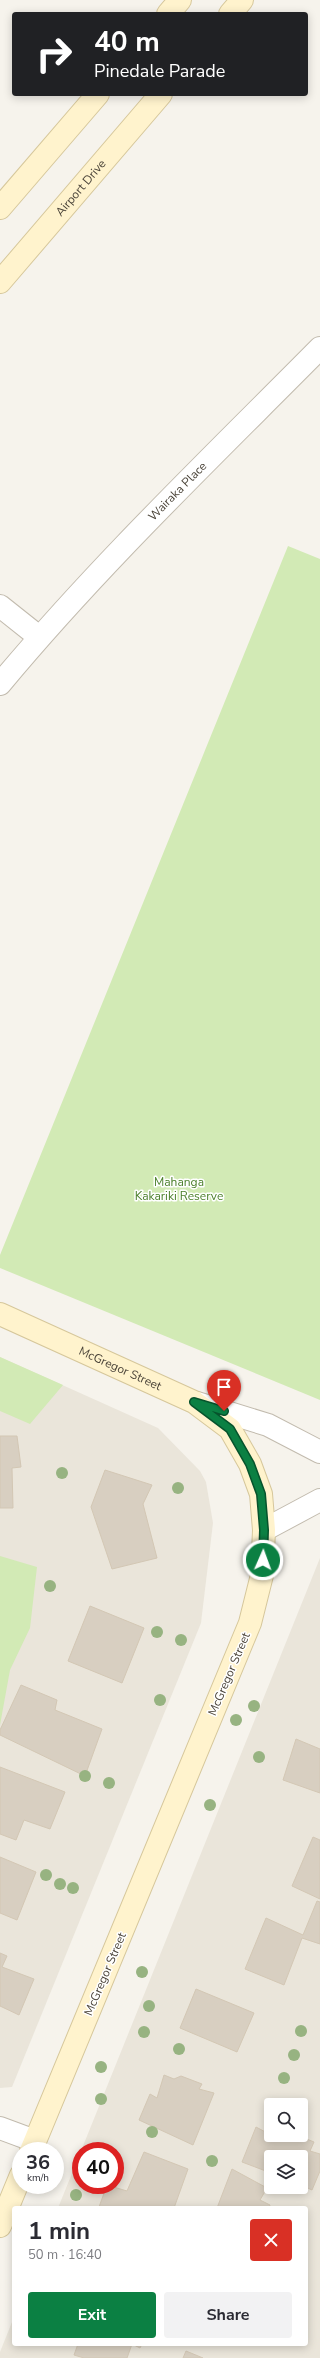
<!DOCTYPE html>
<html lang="en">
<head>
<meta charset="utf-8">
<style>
	body { margin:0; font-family:"Nunito Sans",sans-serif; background:#f2f2f3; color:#2b2b33; height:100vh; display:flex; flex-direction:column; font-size:15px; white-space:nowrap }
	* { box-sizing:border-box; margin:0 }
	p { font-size:13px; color:#7c7c81 }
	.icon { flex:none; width:22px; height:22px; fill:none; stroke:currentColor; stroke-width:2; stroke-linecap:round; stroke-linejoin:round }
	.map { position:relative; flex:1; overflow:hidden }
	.panel { position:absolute; left:12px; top:2206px; width:296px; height:140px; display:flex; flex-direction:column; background:#fff; border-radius:4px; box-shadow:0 2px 10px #0003 }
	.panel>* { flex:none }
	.guide { position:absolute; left:12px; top:12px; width:296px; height:84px; border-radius:4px; box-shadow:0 2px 10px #0003; background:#202124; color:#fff; overflow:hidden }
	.fabs { position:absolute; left:264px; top:2098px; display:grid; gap:8px }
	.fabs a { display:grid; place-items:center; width:44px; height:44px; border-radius:4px; background:#fff; box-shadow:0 2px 10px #0003; font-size:20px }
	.speed { position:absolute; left:12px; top:2142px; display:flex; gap:8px; font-size:20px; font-weight:700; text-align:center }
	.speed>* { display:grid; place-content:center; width:52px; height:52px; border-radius:50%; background:#fff; box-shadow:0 2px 10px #0003; line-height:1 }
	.speed small { font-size:10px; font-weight:400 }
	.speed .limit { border:6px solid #d22; background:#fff; color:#111 }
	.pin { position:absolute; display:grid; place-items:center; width:34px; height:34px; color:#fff; margin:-41px -17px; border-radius:50% 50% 50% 0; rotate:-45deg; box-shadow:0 0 4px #0007 }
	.pin .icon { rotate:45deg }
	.me { position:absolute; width:44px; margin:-22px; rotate:2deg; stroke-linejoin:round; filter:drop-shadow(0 0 3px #0008) }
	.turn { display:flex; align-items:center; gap:14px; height:84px; padding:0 16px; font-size:18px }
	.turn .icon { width:52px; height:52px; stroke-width:2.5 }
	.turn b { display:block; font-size:28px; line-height:34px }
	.round { display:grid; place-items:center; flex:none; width:42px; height:42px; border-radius:4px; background:#f2f2f3 }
	.headline { display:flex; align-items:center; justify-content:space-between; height:68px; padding:0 16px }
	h1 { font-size:24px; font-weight:700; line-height:30px }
	.action { display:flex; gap:8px; margin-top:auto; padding:8px 16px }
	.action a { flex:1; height:46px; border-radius:4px; background:#0b8043; color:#fff; font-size:16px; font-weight:700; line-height:46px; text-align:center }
	.action a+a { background:#f2f2f3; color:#2b2b33 }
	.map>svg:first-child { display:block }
	.residential { fill:#eae5da; fill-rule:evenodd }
	.green { fill:#d2eab5 }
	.building { fill:#d8cfc1; stroke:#d3c7b4 }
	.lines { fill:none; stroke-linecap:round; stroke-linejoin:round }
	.street-casing { stroke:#c2bbae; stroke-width:24 }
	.secondary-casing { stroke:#d6c79b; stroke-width:24 }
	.street { stroke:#fff; stroke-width:22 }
	.secondary { stroke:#fff3cd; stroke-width:22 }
	.tree { fill:#97b381 }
	.route-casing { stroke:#07532c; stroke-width:10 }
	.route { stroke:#0b8043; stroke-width:7 }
	.labels { text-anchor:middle; stroke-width:3; stroke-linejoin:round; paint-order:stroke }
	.street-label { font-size:12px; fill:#4b4439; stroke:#fff }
	.park-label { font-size:12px; fill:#4a7f2a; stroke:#fff }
</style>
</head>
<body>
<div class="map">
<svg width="320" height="2358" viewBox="0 0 320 2358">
	<rect width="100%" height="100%" fill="#f6f3ec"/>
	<g class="residential">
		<polygon points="0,1357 158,1428 200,1471 206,1482 213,1523 201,1623 12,2087 0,2088"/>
		<path d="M320,1558V2358H0V2352L14,2317V2344H306V2208H58ZM271,2105H301V2135H271ZM81,2151H115V2185H81ZM271,2157H301V2187H271Z"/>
	</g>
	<g class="green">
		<polygon points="288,546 320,559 320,1400 0,1268 0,1255"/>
		<polygon points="0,1357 63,1385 30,1424 0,1411"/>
		<polygon points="0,1556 37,1567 30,1628 10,1670 0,1725"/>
	</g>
	<g class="building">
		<polygon points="0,1436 17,1436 21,1467 12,1468 13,1508 0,1508"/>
		<polygon points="105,1470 152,1485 143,1504 157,1558 112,1569 91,1507"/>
		<polygon points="90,1606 144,1628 122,1683 68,1661"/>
		<polygon points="21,1685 57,1700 55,1710 102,1729 85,1776 0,1735 0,1730"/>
		<polygon points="296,1739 320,1749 320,1793 283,1780"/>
		<polygon points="0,1767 65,1792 50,1829 24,1820 16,1840 0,1834"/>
		<polygon points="313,1837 320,1840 320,1899 292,1886"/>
		<polygon points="0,1857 36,1872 17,1920 0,1913"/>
		<polygon points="317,1901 320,1902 320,1944 302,1938 284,1985 245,1969 266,1918 303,1935"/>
		<polygon points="0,1953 7,1956 2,1967 34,1979 19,2015 0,2006"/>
		<polygon points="196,1989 254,2013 237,2052 180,2028"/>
		<polygon points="164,2075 174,2079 181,2076 202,2084 199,2089 214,2093 193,2145 139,2120 150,2094 157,2098"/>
		<polygon points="256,2127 271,2135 297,2135 314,2142 310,2151 320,2154 320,2171 312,2190 301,2185 301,2157 271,2157 271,2173 242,2162"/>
		<polygon points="144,2152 188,2169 174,2208 99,2207 107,2185 127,2191"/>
		<polygon points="232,2169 267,2188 260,2200 270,2205 269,2208 217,2208"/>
		<polygon points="78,2344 142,2344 140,2348 132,2344 127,2358 84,2358 74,2355"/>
		<polygon points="186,2351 203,2358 183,2358"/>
	</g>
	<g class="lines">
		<defs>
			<g id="street">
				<polyline points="0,606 39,637"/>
				<path id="s1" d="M0,684C99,565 211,458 320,348"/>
				<polyline points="197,1403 268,1425 320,1452"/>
				<polyline points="264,1530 320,1500"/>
				<polyline points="0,2128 35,2141"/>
			</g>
			<g id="secondary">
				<polyline points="168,14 180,0"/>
				<polyline points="230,14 242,0"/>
				<polyline points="0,208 98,94"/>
				<path id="s2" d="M0,282L161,94"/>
				<path id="s3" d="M0,1314L194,1402L230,1429L250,1464L261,1494L264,1530L262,1575L250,1623L31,2151"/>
				<polyline points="0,2226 21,2175"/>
			</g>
		</defs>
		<use href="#street" class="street-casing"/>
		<use href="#secondary" class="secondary-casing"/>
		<use href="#street" class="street"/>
		<use href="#secondary" class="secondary"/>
	</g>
	<g class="tree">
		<circle cx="62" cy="1473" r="6"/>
		<circle cx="178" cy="1488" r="6"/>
		<circle cx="50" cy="1586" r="6"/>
		<circle cx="157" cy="1632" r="6"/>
		<circle cx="181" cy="1640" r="6"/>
		<circle cx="160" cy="1700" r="6"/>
		<circle cx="254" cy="1706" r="6"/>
		<circle cx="236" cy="1720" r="6"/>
		<circle cx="259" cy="1757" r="6"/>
		<circle cx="85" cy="1776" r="6"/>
		<circle cx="109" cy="1783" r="6"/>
		<circle cx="210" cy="1805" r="6"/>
		<circle cx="46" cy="1875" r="6"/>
		<circle cx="60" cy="1884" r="6"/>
		<circle cx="73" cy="1888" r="6"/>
		<circle cx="142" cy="1972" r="6"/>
		<circle cx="149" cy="2006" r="6"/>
		<circle cx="301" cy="2031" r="6"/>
		<circle cx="144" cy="2032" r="6"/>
		<circle cx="179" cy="2049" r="6"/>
		<circle cx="294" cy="2055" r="6"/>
		<circle cx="101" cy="2067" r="6"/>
		<circle cx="284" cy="2078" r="6"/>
		<circle cx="101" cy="2099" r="6"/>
		<circle cx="152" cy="2132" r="6"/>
		<circle cx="212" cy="2161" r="6"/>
		<circle cx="76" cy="2195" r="6"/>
	</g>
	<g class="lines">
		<defs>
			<polyline id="route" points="224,1411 194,1402 230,1429 250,1464 261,1494 264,1530 263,1560"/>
		</defs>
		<use href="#route" class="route-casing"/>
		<use href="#route" class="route"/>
	</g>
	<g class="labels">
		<g class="street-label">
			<text dy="4" stroke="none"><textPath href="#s2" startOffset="124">Airport Drive</textPath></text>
			<text dy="4" stroke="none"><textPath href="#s1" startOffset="262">Wairaka Place</textPath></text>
			<text dy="4" stroke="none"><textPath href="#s3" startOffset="132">McGregor Street</textPath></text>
			<text transform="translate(229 1674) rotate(-67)" y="4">McGregor Street</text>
			<text transform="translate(105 1974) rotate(-67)" y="4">McGregor Street</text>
		</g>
		<g class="park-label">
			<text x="179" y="1186">Mahanga<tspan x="179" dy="14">Kakariki Reserve</tspan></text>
		</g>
	</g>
</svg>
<div class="fabs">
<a><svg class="icon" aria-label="search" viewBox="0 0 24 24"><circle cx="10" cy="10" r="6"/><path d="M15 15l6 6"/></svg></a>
<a><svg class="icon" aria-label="layers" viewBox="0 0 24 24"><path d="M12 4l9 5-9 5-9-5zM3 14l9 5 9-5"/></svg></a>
</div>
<div class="speed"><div>36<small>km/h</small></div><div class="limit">40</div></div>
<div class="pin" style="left:224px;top:1411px;background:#d93025"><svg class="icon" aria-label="arrive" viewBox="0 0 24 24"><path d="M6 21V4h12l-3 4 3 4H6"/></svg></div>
<svg class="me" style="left:263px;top:1560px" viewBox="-20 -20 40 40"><circle r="17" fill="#0b8043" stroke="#fff" stroke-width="3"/><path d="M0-11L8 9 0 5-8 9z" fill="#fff"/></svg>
<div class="guide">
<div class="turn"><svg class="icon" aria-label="right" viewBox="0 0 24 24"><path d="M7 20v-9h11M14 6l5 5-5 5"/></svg><div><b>40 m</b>Pinedale Parade</div></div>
</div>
<section class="panel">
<div class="headline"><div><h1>1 min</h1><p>50 m · 16:40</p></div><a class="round" style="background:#d93025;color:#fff"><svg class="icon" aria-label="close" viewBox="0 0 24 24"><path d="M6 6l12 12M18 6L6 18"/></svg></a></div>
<div class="action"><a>Exit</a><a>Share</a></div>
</section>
</div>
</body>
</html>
